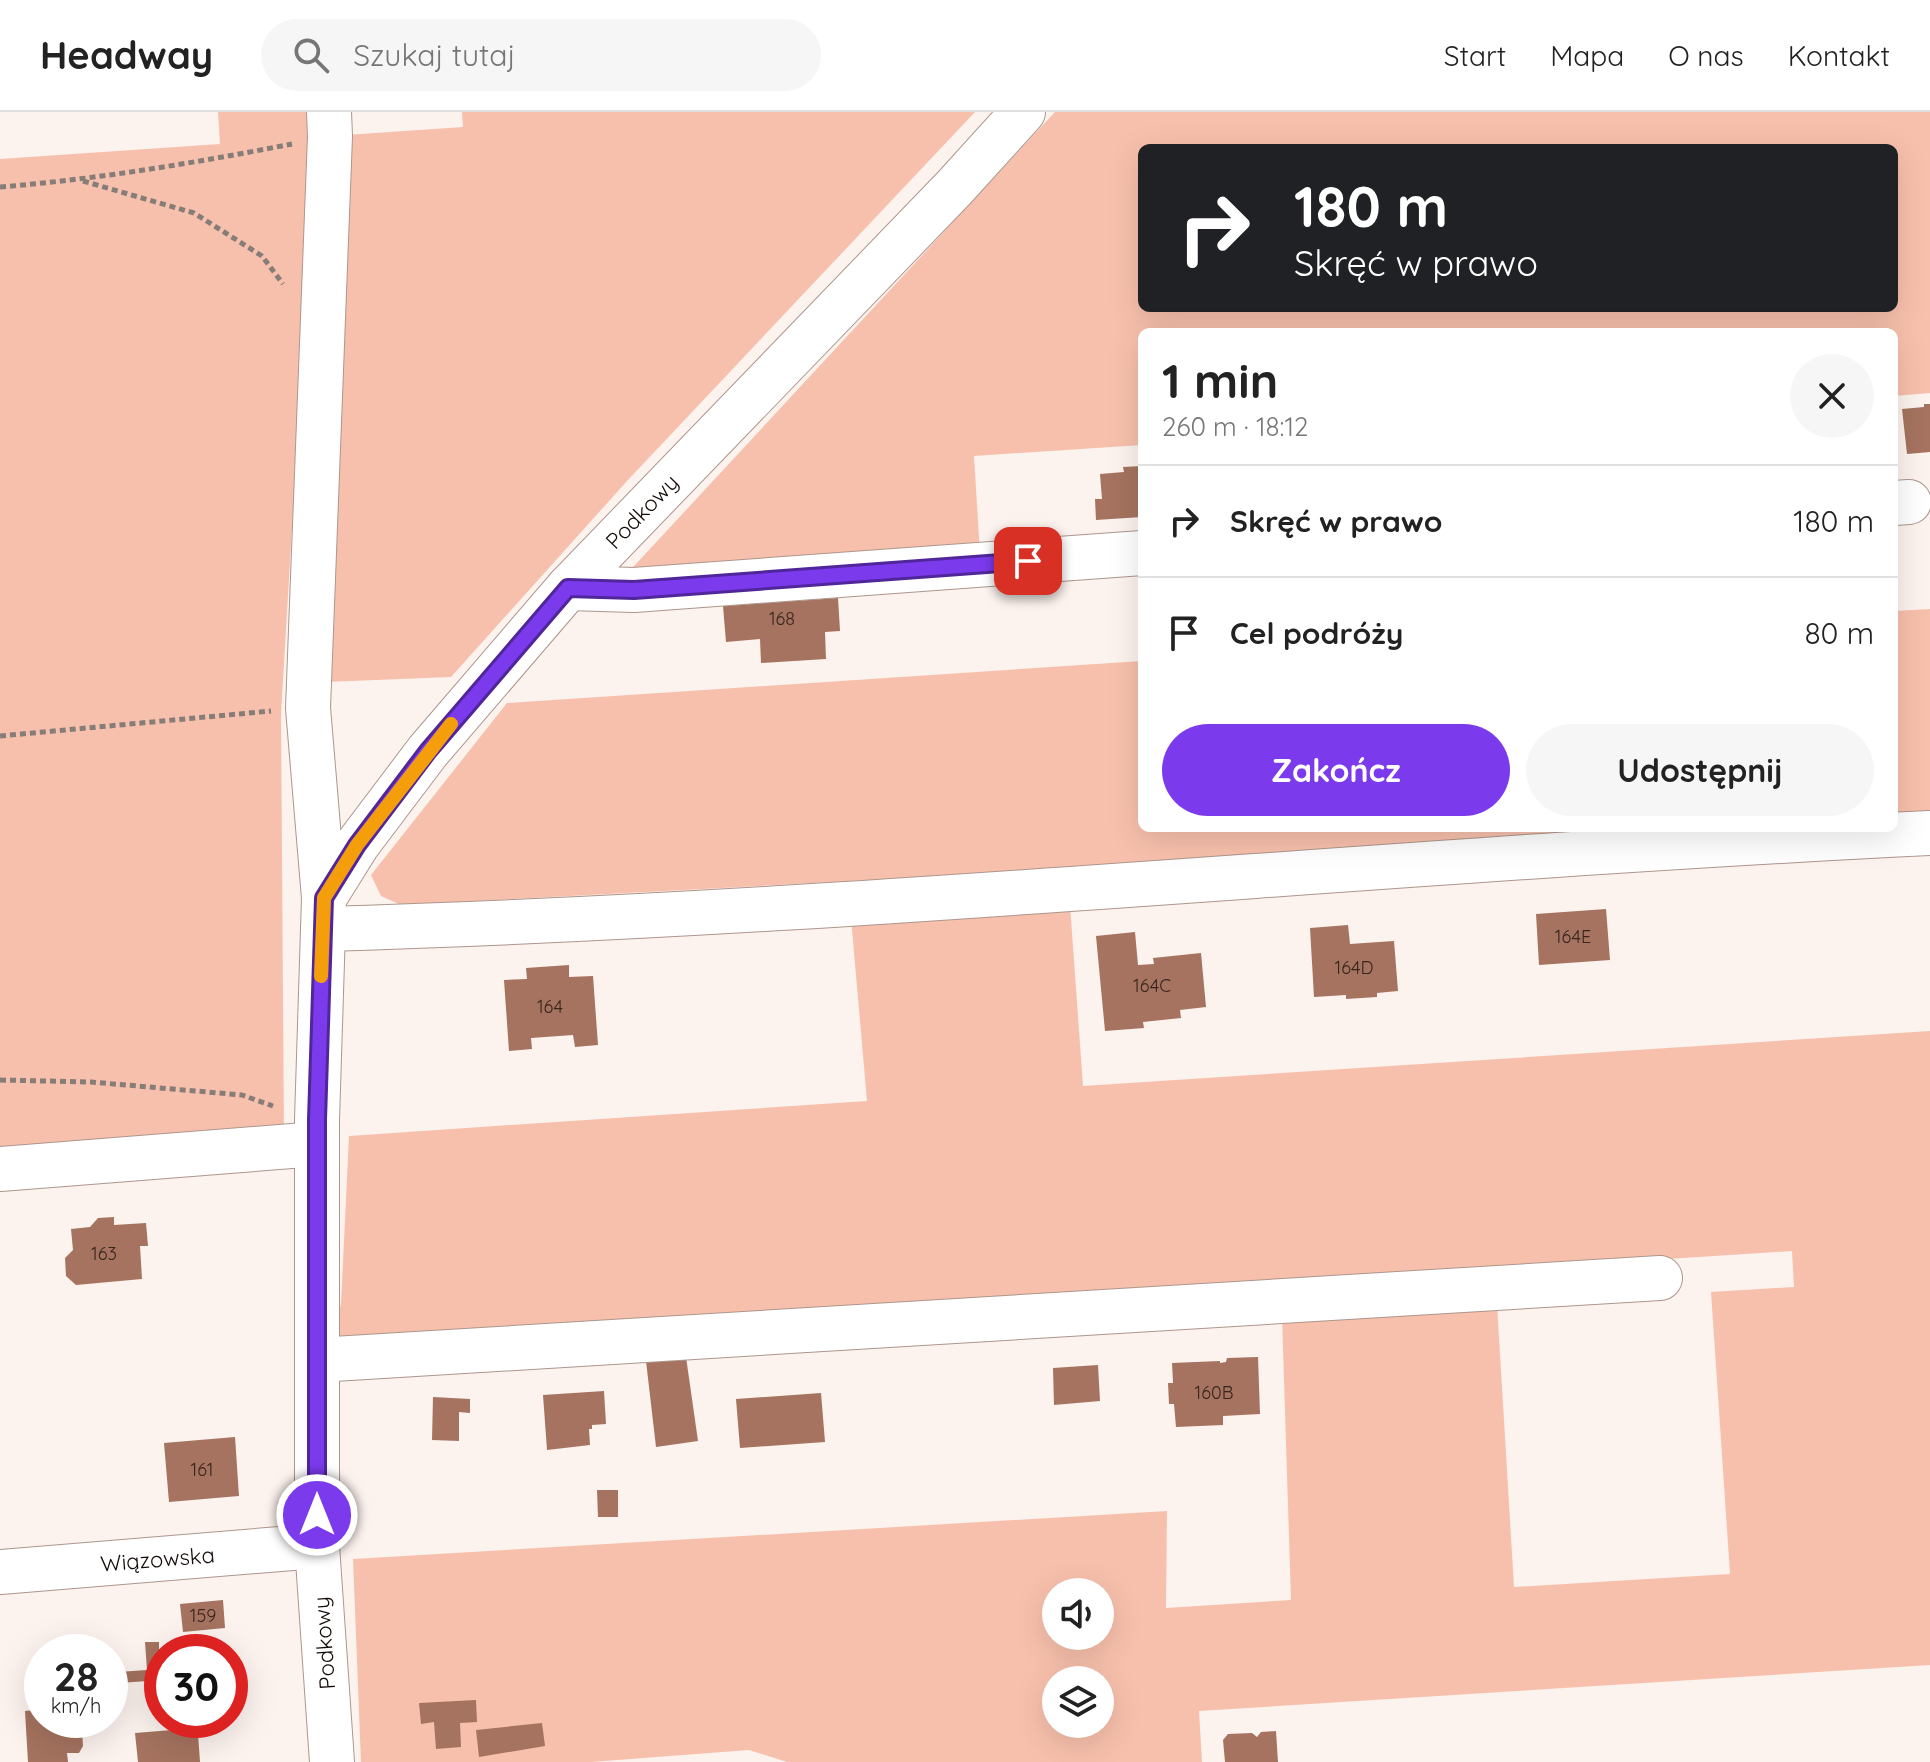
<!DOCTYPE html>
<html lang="pl">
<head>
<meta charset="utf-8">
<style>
	body { margin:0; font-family:Quicksand,sans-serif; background:#f6f6f6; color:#222; height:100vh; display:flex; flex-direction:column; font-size:30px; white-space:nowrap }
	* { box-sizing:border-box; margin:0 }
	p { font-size:26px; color:#767676 }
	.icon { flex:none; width:44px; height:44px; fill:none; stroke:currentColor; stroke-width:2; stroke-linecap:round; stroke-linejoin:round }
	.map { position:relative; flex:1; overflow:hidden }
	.panel { position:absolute; left:1138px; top:216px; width:760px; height:504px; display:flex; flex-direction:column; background:#fff; border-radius:12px; box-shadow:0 8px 32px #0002 }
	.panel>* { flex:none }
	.guide { position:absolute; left:1138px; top:32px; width:760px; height:168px; border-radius:12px; box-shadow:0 8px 32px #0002; background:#202124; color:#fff; overflow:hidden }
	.controls { position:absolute; left:1042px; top:1466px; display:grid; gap:16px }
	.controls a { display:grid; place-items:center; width:72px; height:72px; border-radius:50%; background:#fff; box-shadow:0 8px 32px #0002; font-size:40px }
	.speed { position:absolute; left:24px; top:1522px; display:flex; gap:16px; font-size:40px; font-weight:700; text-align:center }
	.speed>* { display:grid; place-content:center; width:104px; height:104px; border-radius:50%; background:#fff; box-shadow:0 8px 32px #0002; line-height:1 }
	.speed small { font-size:20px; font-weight:400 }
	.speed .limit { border:12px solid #d22; background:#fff; color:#111 }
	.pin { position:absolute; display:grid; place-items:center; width:68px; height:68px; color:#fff; margin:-34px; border-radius:16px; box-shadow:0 4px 12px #0006 }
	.me { position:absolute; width:88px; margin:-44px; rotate:0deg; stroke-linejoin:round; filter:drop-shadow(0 0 6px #0008) }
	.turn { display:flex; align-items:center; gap:28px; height:168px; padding:0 24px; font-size:36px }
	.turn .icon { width:104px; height:104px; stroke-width:2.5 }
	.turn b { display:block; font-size:56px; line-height:68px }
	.round { display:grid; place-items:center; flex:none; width:84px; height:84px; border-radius:42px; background:#f6f6f6 }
	.head { display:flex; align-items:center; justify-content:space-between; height:136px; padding:0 24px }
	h1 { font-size:48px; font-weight:700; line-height:60px }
	.button { display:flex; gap:16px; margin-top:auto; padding:16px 24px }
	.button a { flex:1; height:92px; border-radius:48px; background:#7c3aed; color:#fff; font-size:32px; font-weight:700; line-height:92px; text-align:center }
	.button a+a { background:#f6f6f6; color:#222 }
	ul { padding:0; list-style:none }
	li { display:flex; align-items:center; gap:24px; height:112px; padding:0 24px; border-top:2px solid #e0e0e0 }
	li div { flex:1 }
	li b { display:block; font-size:30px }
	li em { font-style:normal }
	header { display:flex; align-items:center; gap:48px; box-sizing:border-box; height:112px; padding:0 40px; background:#fff; border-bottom:2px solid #e0e0e0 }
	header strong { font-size:38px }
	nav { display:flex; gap:44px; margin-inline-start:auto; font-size:28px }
	.search { width:560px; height:72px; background:#f6f6f6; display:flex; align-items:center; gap:20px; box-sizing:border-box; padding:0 28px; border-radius:44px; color:#767676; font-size:30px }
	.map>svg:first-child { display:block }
	.green { fill:#f7c0ac; fill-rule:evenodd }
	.building { fill:#a5735f }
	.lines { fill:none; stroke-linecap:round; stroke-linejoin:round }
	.minor-casing { stroke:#ad968d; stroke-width:46 }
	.path { stroke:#867d79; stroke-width:5; stroke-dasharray:6 4; stroke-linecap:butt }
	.minor { stroke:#fff; stroke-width:44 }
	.route-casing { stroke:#51269a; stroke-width:20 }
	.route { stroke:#7c3aed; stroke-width:14 }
	.slow { stroke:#f59e0b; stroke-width:14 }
	.labels { text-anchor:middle; stroke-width:6; stroke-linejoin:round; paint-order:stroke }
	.number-label { font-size:18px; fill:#38261e }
	.street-label { font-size:22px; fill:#140c09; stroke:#fff }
</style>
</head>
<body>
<header>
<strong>Headway</strong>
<div class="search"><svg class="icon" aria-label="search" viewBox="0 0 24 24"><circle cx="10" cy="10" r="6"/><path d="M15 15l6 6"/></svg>Szukaj tutaj</div>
<nav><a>Start</a><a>Mapa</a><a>O nas</a><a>Kontakt</a></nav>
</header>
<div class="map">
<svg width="1930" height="1650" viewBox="0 0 1930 1650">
	<rect width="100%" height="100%" fill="#fcf2ee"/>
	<g class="green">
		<polygon points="218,0 313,0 315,26 281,602 284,1028 0,1048 0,47 220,32"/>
		<polygon points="462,0 975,0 627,369 451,565 326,570 346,23 463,15"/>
		<path d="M1055,0H1930V281L1894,284V220H1142V333L974,344L980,442L623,466ZM1142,36H1894V196H1142Z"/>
		<polygon points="1930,497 1930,711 1894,713 1894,499"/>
		<polygon points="1142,549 1142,716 1844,716 401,793 381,784 371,763 507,591"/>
		<path d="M1070,793L1083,974L1930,919V1553L1199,1599L1202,1650H787L749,1638L591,1650H361L353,1447L1167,1399L1166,1496L1291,1488L1282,1205L1497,1192L1514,1475L1730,1462L1711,1180L1794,1175L1792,1139L331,1233L341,1192L349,1024L867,989L851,806ZM1056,1480H1100V1524H1056ZM1056,1568H1100V1612H1056Z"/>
	</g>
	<g class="building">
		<polygon points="1924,292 1930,292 1930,340 1907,342 1902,297 1924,295"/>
		<polygon points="1142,354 1142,405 1096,408 1095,387 1102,387 1100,362 1124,360 1123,355"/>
		<polygon points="838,486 840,519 825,520 826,547 761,551 760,527 726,530 723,494"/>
		<polygon points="1606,797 1610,848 1539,853 1536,802"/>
		<polygon points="1348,813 1350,832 1394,829 1398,879 1377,881 1377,885 1346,887 1346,883 1314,885 1310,816"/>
		<polygon points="1135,820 1138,853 1154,852 1153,846 1201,841 1206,895 1180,898 1181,906 1143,910 1144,916 1105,919 1096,824"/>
		<polygon points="569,853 569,865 593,864 598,933 575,935 573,923 531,926 532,937 509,939 504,868 527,867 526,856"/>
		<polygon points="114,1105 114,1113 146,1111 148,1134 140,1134 142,1167 76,1173 66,1164 65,1146 73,1138 71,1117 90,1115 98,1106"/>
		<polygon points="686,1245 698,1329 656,1335 646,1249"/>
		<polygon points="1258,1245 1260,1302 1223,1304 1223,1313 1176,1315 1174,1292 1169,1292 1168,1271 1173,1271 1172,1251 1220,1249 1220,1251 1226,1250 1227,1246"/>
		<polygon points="1098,1253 1100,1289 1054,1293 1053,1256"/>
		<polygon points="604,1279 606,1312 592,1313 592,1317 589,1317 590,1333 547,1338 543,1283"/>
		<polygon points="821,1281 825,1330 740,1336 736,1287"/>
		<polygon points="433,1285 470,1287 470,1301 459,1300 459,1329 432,1328"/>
		<polygon points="235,1325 239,1384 169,1390 164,1331"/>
		<polygon points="597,1378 618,1378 618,1405 598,1405"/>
		<polygon points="223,1488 225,1516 183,1520 180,1492"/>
		<polygon points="145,1530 159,1530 159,1537 163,1537 162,1568 119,1571 118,1560 147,1558"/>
		<polygon points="476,1588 477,1610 460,1611 461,1635 436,1637 434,1610 421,1612 419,1591"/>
		<polygon points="42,1597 42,1608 65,1608 65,1613 77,1612 82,1617 83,1634 79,1641 67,1641 68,1650 28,1650 25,1599"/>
		<polygon points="172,1608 197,1608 200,1650 138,1650 135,1621 172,1618"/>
		<polygon points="542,1611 545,1634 479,1645 476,1618"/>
		<polygon points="1276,1619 1278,1650 1225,1650 1223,1628 1228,1622 1252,1621 1257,1625 1261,1620"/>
	</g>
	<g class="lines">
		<defs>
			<g id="minor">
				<polyline points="1894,391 1909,390"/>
				<polyline points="568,476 634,478 1142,441"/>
				<polyline points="324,786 308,596 330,24 329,0"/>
				<path d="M323,817C860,802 1394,747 1930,721"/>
				<polyline points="0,1057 317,1032"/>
				<polyline points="317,1248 1660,1166"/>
				<path id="s1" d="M0,1460L317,1434"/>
				<path id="s2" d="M332,1650L317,1434V1008L324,786L357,733L428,639L568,476L954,76L1023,0"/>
			</g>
		</defs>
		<use href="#minor" class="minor-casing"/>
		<g class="path">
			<polyline points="83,69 194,101 262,144 283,172"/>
			<path d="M0,75C99,67 194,51 292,32"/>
			<polyline points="0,624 271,599"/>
			<polyline points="0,968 91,970 242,983 273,994"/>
		</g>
		<use href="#minor" class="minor"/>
	</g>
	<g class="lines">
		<defs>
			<polyline id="route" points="317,1403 317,1008 324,786 357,733 428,639 568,476 634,478 1028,449"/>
		</defs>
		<use href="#route" class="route-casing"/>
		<use href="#route" class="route"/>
		<polyline class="slow" points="321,864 324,786 357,733 451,612"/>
	</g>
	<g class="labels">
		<g class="number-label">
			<text x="782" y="513">168</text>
			<text x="1573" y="831">164E</text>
			<text x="1354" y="862">164D</text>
			<text x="1152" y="880">164C</text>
			<text x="550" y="901">164</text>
			<text x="104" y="1148">163</text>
			<text x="1214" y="1287">160B</text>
			<text x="202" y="1364">161</text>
			<text x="203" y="1510">159</text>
		</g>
		<g class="street-label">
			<text dy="8" stroke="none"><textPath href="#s2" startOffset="1366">Podkowy</textPath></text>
			<text dy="8" stroke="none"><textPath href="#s1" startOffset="158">Wiązowska</textPath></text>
			<text transform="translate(324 1531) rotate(-94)" y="8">Podkowy</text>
		</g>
	</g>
</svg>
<div class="controls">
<a><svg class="icon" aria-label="sound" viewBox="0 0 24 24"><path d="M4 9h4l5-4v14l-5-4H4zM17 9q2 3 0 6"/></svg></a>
<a><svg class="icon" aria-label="layers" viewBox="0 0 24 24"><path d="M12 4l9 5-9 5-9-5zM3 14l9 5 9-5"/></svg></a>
</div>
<div class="speed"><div>28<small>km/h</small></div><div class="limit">30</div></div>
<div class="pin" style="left:1028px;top:449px;background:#d93025"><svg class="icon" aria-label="arrive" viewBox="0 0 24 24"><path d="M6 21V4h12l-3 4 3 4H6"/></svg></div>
<svg class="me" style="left:317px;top:1403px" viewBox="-20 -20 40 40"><circle r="17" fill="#7c3aed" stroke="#fff" stroke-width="3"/><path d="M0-11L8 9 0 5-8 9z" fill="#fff"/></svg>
<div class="guide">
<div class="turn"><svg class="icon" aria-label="right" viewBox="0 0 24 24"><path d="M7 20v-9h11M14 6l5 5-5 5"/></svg><div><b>180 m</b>Skręć w prawo</div></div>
</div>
<section class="panel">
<div class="head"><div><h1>1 min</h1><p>260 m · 18:12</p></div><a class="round"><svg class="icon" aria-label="close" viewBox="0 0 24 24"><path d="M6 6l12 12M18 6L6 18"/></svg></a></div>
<ul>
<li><svg class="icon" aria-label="right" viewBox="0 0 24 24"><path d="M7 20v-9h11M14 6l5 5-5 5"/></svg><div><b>Skręć w prawo</b></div><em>180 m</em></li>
<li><svg class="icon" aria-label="arrive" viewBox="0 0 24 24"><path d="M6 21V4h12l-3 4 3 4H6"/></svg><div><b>Cel podróży</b></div><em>80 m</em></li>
</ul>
<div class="button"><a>Zakończ</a><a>Udostępnij</a></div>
</section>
</div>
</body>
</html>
